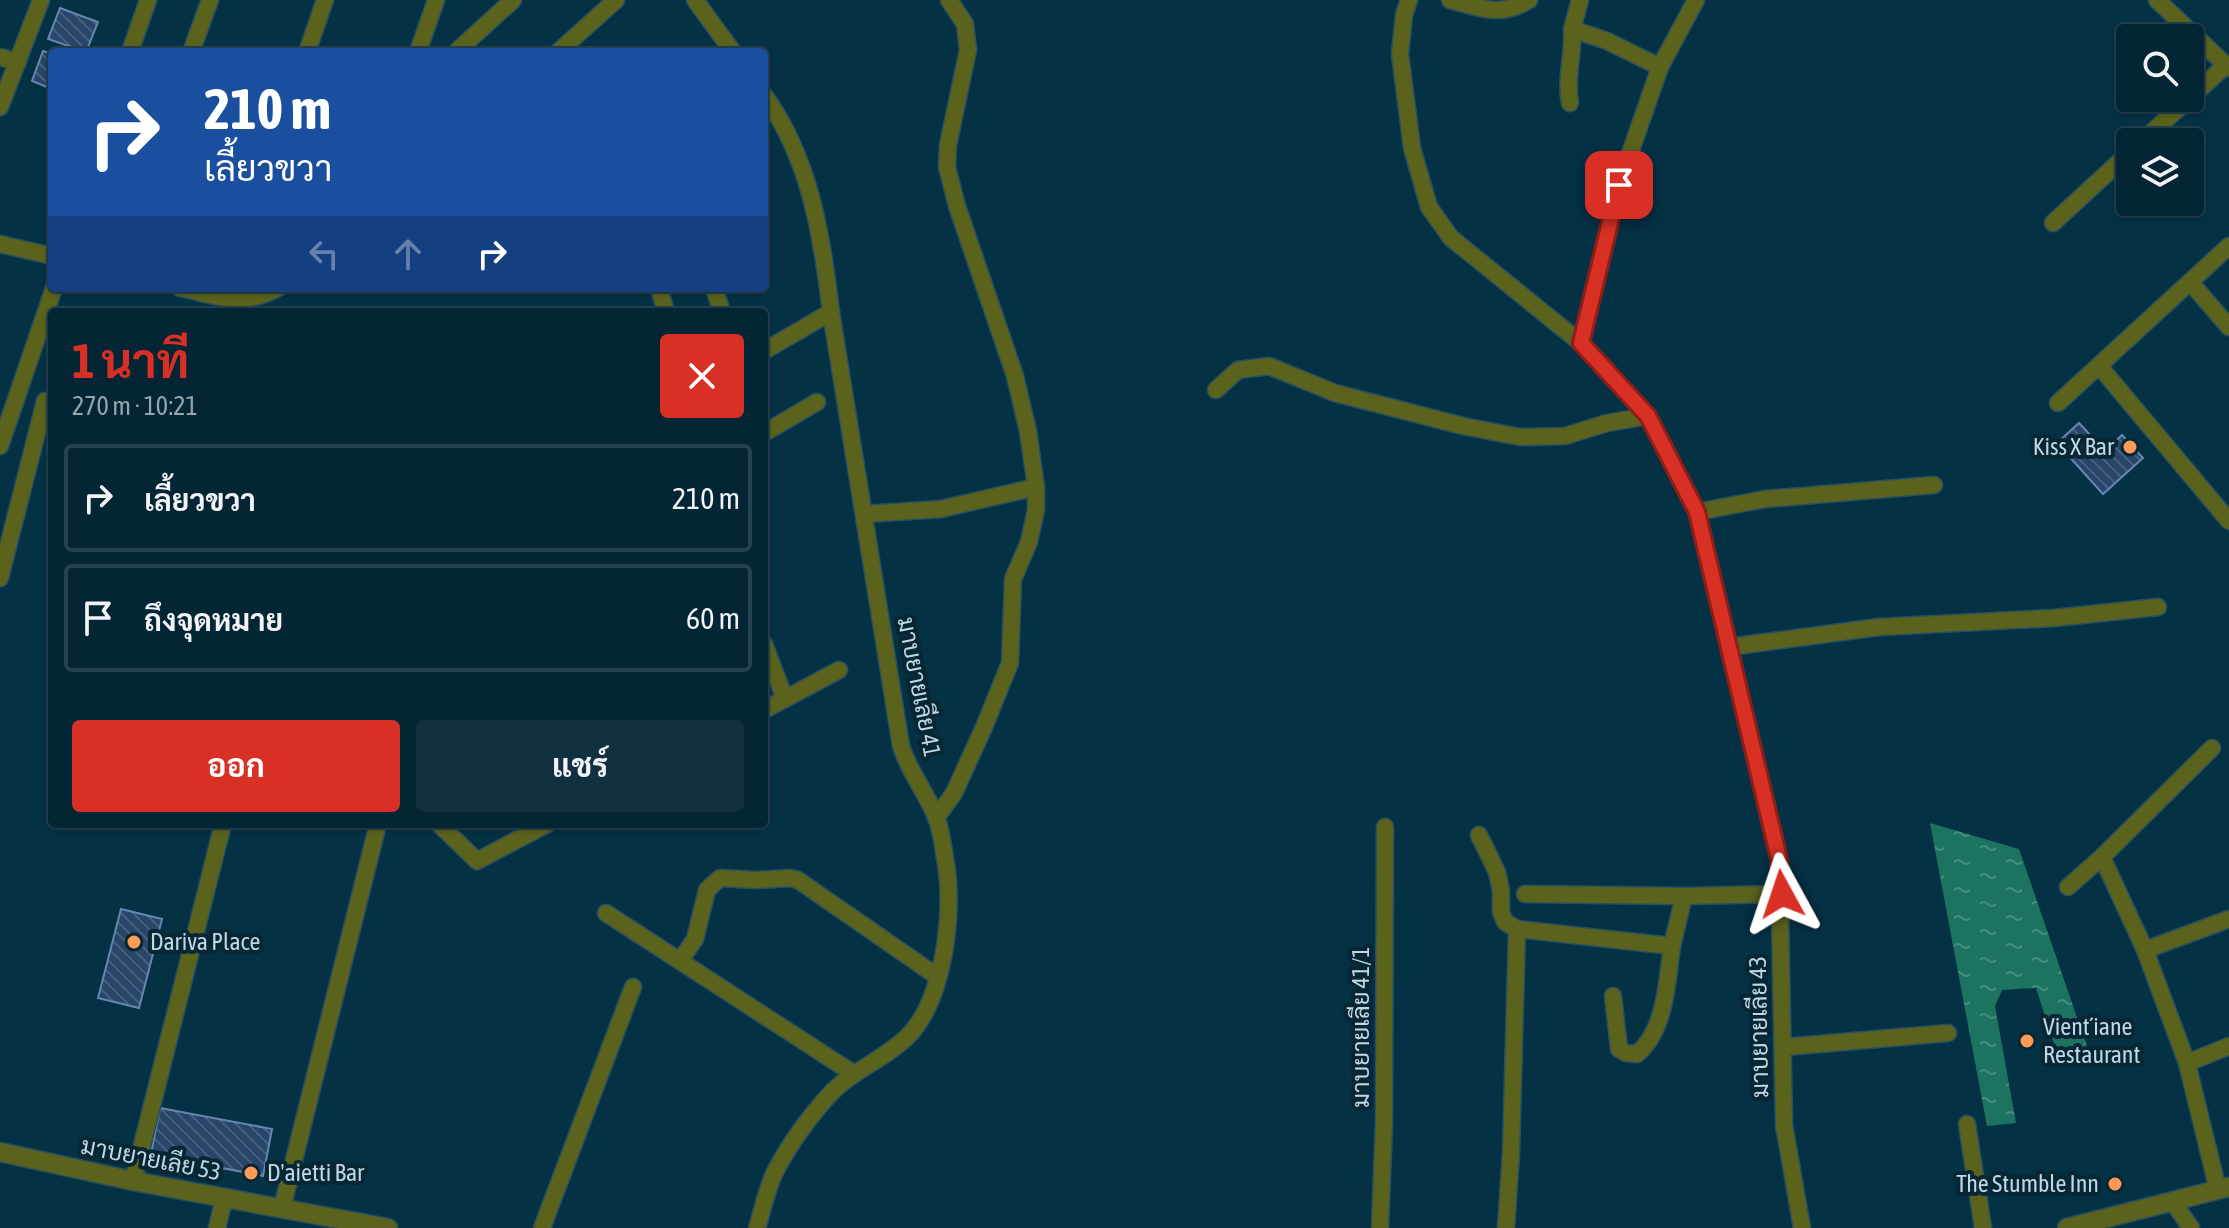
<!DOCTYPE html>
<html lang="th">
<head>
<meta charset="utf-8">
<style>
	body { margin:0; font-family:"Asap Condensed",Sarabun,sans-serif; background:#123140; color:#f1f3f6; height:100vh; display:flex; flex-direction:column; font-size:30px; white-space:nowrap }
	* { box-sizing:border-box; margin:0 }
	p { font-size:26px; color:#97a5ac }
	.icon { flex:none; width:44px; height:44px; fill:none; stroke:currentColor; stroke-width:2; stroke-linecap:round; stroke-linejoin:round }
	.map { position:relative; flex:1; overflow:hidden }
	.drawer { position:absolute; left:48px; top:308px; width:720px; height:520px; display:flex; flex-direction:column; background:#042534; border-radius:8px; box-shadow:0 2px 6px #0004,0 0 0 2px #25424f }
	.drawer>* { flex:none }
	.top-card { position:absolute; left:48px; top:48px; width:720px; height:244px; border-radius:8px; box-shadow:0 2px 6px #0004,0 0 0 2px #25424f; background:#1a4fa0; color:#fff; overflow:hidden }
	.controls { position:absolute; left:2116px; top:24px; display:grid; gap:16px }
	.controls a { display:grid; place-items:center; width:88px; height:88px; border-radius:8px; background:#042534; box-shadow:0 2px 6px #0004,0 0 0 2px #25424f; font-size:40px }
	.pin { position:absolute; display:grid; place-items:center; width:68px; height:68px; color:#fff; margin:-34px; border-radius:16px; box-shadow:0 4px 12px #0006 }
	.me { position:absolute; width:88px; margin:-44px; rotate:355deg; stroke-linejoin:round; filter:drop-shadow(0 0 6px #0008) }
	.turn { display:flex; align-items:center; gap:28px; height:168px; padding:0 24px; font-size:36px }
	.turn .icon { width:104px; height:104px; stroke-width:2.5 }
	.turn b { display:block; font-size:56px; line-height:68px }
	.lanes { display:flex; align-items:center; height:76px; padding:0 24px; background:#0003; justify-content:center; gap:40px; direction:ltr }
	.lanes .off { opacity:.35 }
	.round { display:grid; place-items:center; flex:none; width:84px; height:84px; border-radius:8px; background:#123140 }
	.summary { display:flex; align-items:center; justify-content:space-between; height:136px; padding:0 24px }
	h1 { font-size:48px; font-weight:700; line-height:60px; color:#d93025 }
	.cta { display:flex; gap:16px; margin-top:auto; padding:16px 24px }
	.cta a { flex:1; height:92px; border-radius:8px; background:#d93025; color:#fff; font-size:32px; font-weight:700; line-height:92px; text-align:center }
	.cta a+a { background:#123140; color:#f1f3f6 }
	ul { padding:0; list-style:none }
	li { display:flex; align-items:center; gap:24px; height:108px; margin:0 16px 12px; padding:0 8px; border:4px solid #25424f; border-radius:8px }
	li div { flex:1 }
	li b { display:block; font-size:30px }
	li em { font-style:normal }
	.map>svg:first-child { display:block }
	.water { fill:url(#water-ripples) }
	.building { fill:url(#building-back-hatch); stroke:#6787b0; stroke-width:2 }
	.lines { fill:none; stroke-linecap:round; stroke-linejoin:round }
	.minor-casing { stroke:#264f62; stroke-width:19 }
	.tertiary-casing { stroke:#264f62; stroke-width:21 }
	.minor { stroke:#5b621c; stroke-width:16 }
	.tertiary { stroke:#5b621c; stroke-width:18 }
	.route-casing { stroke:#8d1f18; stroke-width:20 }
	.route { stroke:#d93025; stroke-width:14 }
	.poi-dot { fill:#fd9c56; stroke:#092634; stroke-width:3 }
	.labels { text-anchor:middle; stroke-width:8; stroke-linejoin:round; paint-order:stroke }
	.poi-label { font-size:24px; fill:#bed8e8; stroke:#092634; text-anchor:start }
	.street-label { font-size:24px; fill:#bed8e8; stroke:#092634 }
</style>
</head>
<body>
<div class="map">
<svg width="2229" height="1228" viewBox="0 0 2229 1228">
	<defs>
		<pattern id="water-ripples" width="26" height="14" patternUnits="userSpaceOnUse" patternTransform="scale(2)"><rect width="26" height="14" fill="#1b7360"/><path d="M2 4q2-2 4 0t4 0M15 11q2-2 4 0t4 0" fill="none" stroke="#458d7e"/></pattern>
		<pattern id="building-back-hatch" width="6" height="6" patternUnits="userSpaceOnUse" patternTransform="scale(2)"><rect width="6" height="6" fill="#28456a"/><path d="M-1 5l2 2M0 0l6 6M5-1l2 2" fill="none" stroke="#455f7f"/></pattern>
	</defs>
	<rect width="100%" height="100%" fill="#053145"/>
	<polygon class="water" points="1930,823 2019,849 2092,1061 2060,1062 2036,988 2002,990 1995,1006 2016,1123 1987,1126"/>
	<g class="building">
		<polygon points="60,8 98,22 86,52 48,39"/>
		<polygon points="43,51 52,54 52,89 32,81"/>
		<polygon points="2079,423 2105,451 2122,435 2143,458 2103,494 2057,443"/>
		<polygon points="121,909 162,919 139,1008 98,998"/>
		<polygon points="160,1108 272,1129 263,1176 151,1154"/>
	</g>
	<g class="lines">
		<defs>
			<g id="minor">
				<polyline points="695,0 733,52"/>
				<polyline points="1409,0 1404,15 1400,54 1412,148 1429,207 1451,238 1581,343 1648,416 1697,512 1779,859 1784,1125 1802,1228"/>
				<path d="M1450,0C1480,8 1500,18 1529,0"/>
				<polyline points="1580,0 1572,29 1607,41 1660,67"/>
				<polyline points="2157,0 2229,68"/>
				<polyline points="130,52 148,0"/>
				<polyline points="191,52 210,0"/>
				<polyline points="307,52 325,0"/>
				<polyline points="418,52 436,0"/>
				<polyline points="456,52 513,0"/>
				<polyline points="558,52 616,0"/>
				<polyline points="0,57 18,62"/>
				<polyline points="2190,98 2226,65"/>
				<path d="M1570,103C1565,79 1574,54 1572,29"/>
				<polyline points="0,107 41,0"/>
				<polyline points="2141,142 2190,98"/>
				<polyline points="2053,223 2130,152"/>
				<polyline points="0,244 52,256"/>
				<polyline points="2190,282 2229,327"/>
				<path d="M180,288C219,296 241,308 278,288"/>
				<polyline points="714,288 722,312"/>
				<polyline points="660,292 666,312"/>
				<polyline points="1581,343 1619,185 1660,67 1696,0"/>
				<polyline points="764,351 831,312"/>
				<polyline points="2100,367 2229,521"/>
				<polyline points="1216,390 1238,370 1269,366 1335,393 1463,426 1520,437 1565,436 1607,423 1648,416"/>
				<polyline points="2058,403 2229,246"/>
				<polyline points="764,433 817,402"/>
				<polyline points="0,446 54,288"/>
				<polyline points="1697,512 1765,499 1934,485"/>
				<polyline points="864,514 941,509 1036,487"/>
				<polyline points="0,578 45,401"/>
				<polyline points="764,644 785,699"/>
				<polyline points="1729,647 1879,627 2054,618 2158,607"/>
				<polyline points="764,710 839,670"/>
				<polyline points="2212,748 2102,857 2145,950 2187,1063 2218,1190"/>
				<polyline points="936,818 954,793 984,727 1010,663 1013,579 1029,542 1036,510 1036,487 1028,431 1015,376 957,206 947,167 948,145 968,50 965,24 949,0"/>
				<polyline points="439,824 477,861 547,824"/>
				<polyline points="1479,835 1497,872 1501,891 1501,912 1505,922 1517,929 1672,946 1684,896"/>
				<polyline points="2068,887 2102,857"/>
				<polyline points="1525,894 1684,896 1782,894"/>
				<polyline points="606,913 854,1074"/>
				<polyline points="2145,950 2229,919"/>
				<polyline points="680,961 695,939 707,890 720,878 756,880 790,878 798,880 938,977"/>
				<path d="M1613,996L1619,1049L1626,1053L1637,1054C1666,1030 1667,980 1672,946"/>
				<polyline points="1784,1047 1948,1033"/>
				<polyline points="2187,1063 2229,1046"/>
				<polyline points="1967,1124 1983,1228"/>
				<polyline points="133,1181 223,824"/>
				<polyline points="2173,1202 2191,1228"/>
				<polyline points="282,1208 378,824"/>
				<polyline points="217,1228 224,1199"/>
				<polyline points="542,1228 633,987"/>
				<path d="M757,1228C763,1209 767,1187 776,1170C790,1143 812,1113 833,1091C855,1069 885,1059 907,1037C944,1001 954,914 946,864C943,849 942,831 936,817C926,792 909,772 901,746L831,312C822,236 810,158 764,95"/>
				<polyline points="1380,1228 1384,1122 1385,827"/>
				<polyline points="1506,1228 1511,1153 1517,929"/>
			</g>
			<g id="tertiary">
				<polyline points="0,1152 133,1181 388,1228"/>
				<polyline points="2067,1228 2229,1187"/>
			</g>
		</defs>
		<use href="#minor" class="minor-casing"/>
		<use href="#tertiary" class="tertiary-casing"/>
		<use href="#minor" class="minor"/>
		<use href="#tertiary" class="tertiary"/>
	</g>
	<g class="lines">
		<defs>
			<polyline id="route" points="1619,185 1581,343 1648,416 1697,512 1779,859 1782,894"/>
		</defs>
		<use href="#route" class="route-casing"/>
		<use href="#route" class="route"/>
	</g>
	<g class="poi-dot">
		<circle cx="2130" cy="447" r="8"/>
		<circle cx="134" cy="942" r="8"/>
		<circle cx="2027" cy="1041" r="8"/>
		<circle cx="251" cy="1173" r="8"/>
		<circle cx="2115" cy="1184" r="8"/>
	</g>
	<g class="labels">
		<g class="poi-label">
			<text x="2114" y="455" text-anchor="end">Kiss X Bar</text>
			<text x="150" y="950">Dariva Place</text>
			<text x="2043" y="1035">Vient´iane<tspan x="2043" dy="28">Restaurant</tspan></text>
			<text x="267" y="1181">D'aietti Bar</text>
			<text x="2099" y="1192" text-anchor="end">The Stumble Inn</text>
		</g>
		<g class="street-label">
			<text transform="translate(919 687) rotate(79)" y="8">มาบยายเลีย 41</text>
			<text transform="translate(1361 1027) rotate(-90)" y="8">มาบยายเลีย 41/1</text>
			<text transform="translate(1759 1027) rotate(-91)" y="8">มาบยายเลีย 43</text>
			<text transform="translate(151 1159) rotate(11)" y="8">มาบยายเลีย 53</text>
		</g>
	</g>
</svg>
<div class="controls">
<a><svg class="icon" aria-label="search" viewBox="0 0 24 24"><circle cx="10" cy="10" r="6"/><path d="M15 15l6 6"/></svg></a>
<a><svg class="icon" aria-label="layers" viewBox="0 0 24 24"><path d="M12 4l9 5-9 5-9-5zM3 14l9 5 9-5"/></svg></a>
</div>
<div class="pin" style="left:1619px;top:185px;background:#d93025"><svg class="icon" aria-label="arrive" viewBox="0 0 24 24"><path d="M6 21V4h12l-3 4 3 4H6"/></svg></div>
<svg class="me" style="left:1782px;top:894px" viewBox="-20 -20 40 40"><path d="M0-17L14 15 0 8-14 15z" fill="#d93025" stroke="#fff" stroke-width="4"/></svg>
<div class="top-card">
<div class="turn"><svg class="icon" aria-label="right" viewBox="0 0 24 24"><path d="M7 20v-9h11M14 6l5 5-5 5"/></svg><div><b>210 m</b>เลี้ยวขวา</div></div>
<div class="lanes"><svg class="icon off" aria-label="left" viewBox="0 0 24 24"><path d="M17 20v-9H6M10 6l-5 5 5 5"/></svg><svg class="icon off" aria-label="ahead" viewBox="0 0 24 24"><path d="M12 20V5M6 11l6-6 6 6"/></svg><svg class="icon" aria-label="right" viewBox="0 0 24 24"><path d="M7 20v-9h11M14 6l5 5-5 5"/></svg></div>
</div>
<section class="drawer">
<div class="summary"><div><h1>1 นาที</h1><p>270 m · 10:21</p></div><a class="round" style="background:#d93025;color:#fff"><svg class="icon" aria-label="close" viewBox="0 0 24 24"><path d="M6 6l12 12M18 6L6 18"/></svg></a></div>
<ul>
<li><svg class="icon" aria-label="right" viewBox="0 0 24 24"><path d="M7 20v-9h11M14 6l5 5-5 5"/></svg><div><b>เลี้ยวขวา</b></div><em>210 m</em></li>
<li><svg class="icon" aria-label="arrive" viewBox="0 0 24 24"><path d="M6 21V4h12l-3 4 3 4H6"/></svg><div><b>ถึงจุดหมาย</b></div><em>60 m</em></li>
</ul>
<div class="cta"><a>ออก</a><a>แชร์</a></div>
</section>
</div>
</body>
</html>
